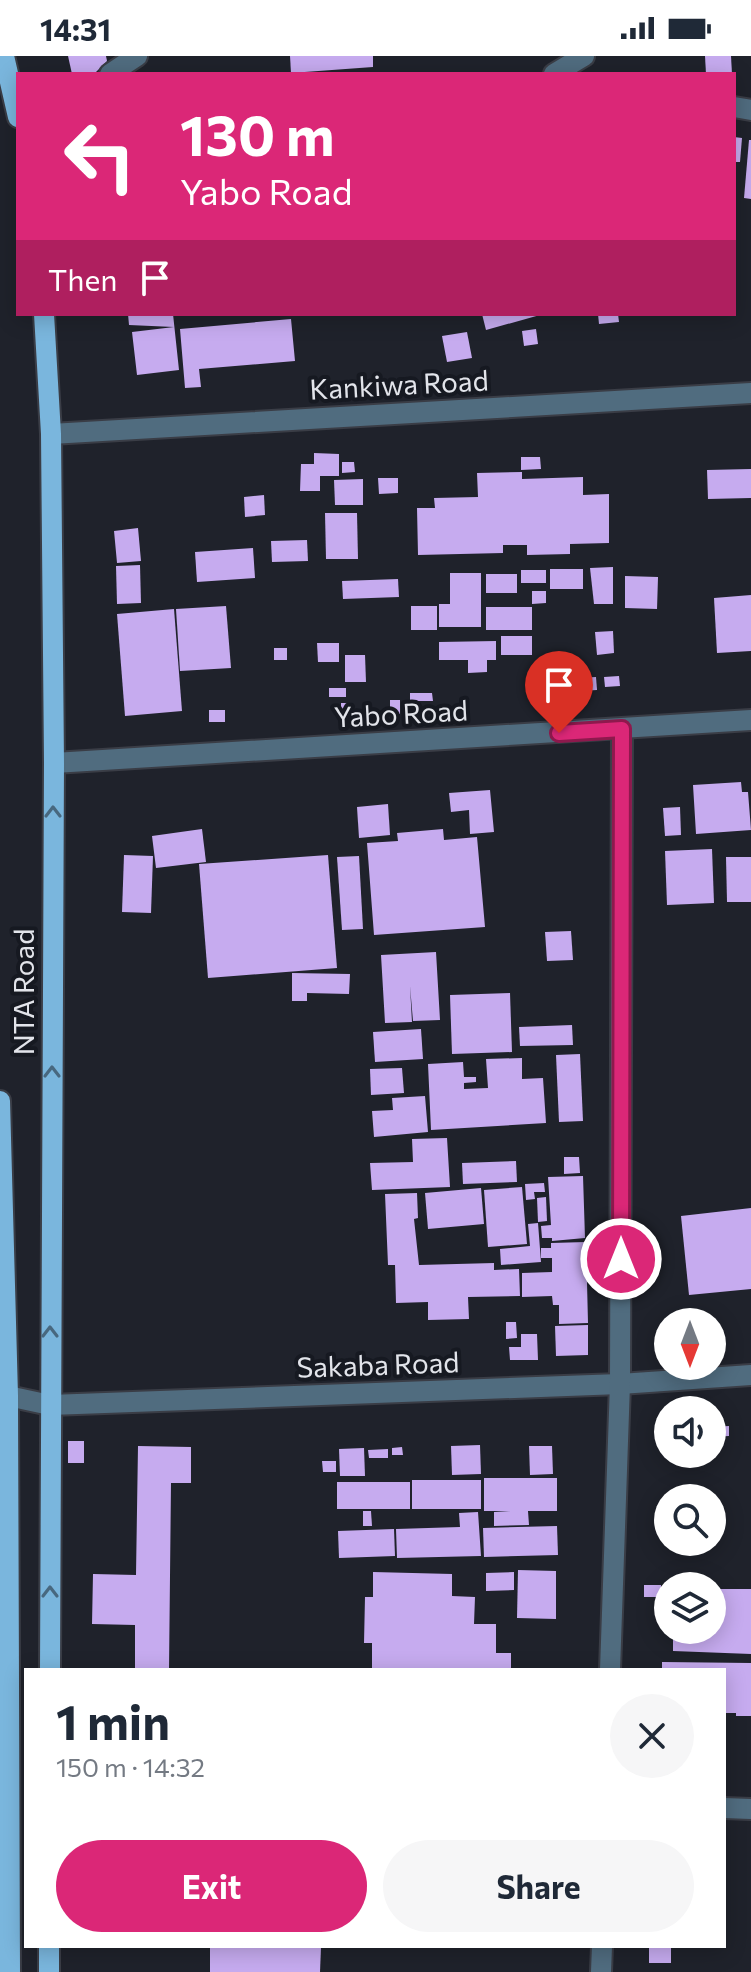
<!DOCTYPE html>
<html lang="en">
<head>
<meta charset="utf-8">
<style>
	body { margin:0; font-family:Commissioner,sans-serif; background:#f6f6f7; color:#1f2937; height:100vh; display:flex; flex-direction:column; font-size:30px; white-space:nowrap }
	* { box-sizing:border-box; margin:0 }
	p { font-size:26px; color:#747a83 }
	.icon { flex:none; width:44px; height:44px; fill:none; stroke:currentColor; stroke-width:2; stroke-linecap:round; stroke-linejoin:round }
	.map { position:relative; flex:1; overflow:hidden }
	.panel { position:absolute; left:24px; top:1612px; width:702px; height:280px; display:flex; flex-direction:column; background:#fff; border-radius:0px; box-shadow:0 4px 20px #0003 }
	.panel>* { flex:none }
	.top-card { position:absolute; left:16px; top:16px; width:720px; height:244px; border-radius:0px; box-shadow:0 4px 20px #0003; background:#db2777; color:#fff; overflow:hidden }
	.needle { width:52px; rotate:180deg }
	.buttons { position:absolute; left:654px; top:1252px; display:grid; gap:16px }
	.buttons a { display:grid; place-items:center; width:72px; height:72px; border-radius:50%; background:#fff; box-shadow:0 4px 20px #0003; font-size:40px }
	.pin { position:absolute; display:grid; place-items:center; width:68px; height:68px; color:#fff; margin:-82px -34px; border-radius:50% 50% 50% 0; rotate:-45deg; box-shadow:0 0 8px #0007 }
	.pin .icon { rotate:45deg }
	.me { position:absolute; width:88px; margin:-44px; rotate:0deg; stroke-linejoin:round; filter:drop-shadow(0 0 6px #0008) }
	.turn { display:flex; align-items:center; gap:28px; height:168px; padding:0 32px; font-size:36px }
	.turn .icon { width:104px; height:104px; stroke-width:2.5 }
	.turn b { display:block; font-size:56px; line-height:68px }
	.then { display:flex; align-items:center; height:76px; padding:0 32px; background:#0003; gap:16px; font-size:30px }
	.round { display:grid; place-items:center; flex:none; width:84px; height:84px; border-radius:42px; background:#f6f6f7 }
	.head { display:flex; align-items:center; justify-content:space-between; height:136px; padding:0 32px }
	h1 { font-size:48px; font-weight:700; line-height:60px }
	.cta { display:flex; gap:16px; margin-top:auto; padding:16px 32px }
	.cta a { flex:1; height:92px; border-radius:48px; background:#db2777; color:#fff; font-size:32px; font-weight:700; line-height:92px; text-align:center }
	.cta a+a { background:#f6f6f7; color:#1f2937 }
	.status { display:flex; justify-content:space-between; align-items:center; height:56px; padding:0 40px; background:#fff; direction:ltr }
	.status svg { height:22px; fill:currentColor }
	.map>svg:first-child { display:block }
	.building { fill:#c6abef }
	.lines { fill:none; stroke-linecap:round; stroke-linejoin:round }
	.minor-casing { stroke:#3a3d46; stroke-width:24 }
	.major-casing { stroke:#3a3d46; stroke-width:24 }
	.minor { stroke:#506c7f; stroke-width:20 }
	.major { stroke:#7ab6dd; stroke-width:20 }
	.oneway { stroke:#48687f }
	.route-casing { stroke:#8e194d; stroke-width:20 }
	.route { stroke:#db2777; stroke-width:14 }
	.labels { text-anchor:middle; stroke-width:8; stroke-linejoin:round; paint-order:stroke }
	.street-label { font-size:28px; fill:#e2e4ea; stroke:#161921 }
</style>
</head>
<body>
<div class="status"><b>14:31</b><svg viewBox="0 0 49 12"><path d="M0 12V9h3v3zM5 12V6h3v6zM10 12V3h3v9zM15 12V0h3v12zM26 1h20v11H26zM47 4h2v5h-2z"/></svg></div>
<div class="map">
<svg width="751" height="1916" viewBox="0 0 751 1916">
	<rect width="100%" height="100%" fill="#1f222b"/>
	<g class="building">
		<polygon points="68,0 106,0 107,5 94,18 72,18"/>
		<polygon points="290,0 373,0 373,11 291,17"/>
		<polygon points="705,0 731,0 732,18 706,18"/>
		<polygon points="734,81 742,82 740,106 734,106"/>
		<polygon points="749,84 751,84 751,143 744,142"/>
		<polygon points="128,258 173,258 179,314 137,319 132,276 174,271 129,269"/>
		<polygon points="482,258 539,258 540,259 486,274"/>
		<polygon points="598,258 618,258 619,266 599,268"/>
		<polygon points="291,263 295,305 199,313 201,331 185,332 180,273"/>
		<polygon points="536,273 538,288 524,290 522,275"/>
		<polygon points="467,276 472,302 447,306 442,280"/>
		<polygon points="314,397 339,398 339,420 320,420 320,435 300,435 301,408 314,408"/>
		<polygon points="521,401 540,401 541,413 521,414"/>
		<polygon points="342,406 354,406 355,416 342,417"/>
		<polygon points="751,413 751,442 708,443 707,414"/>
		<polygon points="522,416 522,423 583,421 583,439 609,438 609,487 570,488 570,498 527,499 527,489 503,489 503,497 418,499 417,452 435,452 434,442 478,441 477,417"/>
		<polygon points="378,422 398,422 398,437 379,438"/>
		<polygon points="363,423 363,449 335,449 334,424"/>
		<polygon points="264,439 265,459 245,461 244,441"/>
		<polygon points="325,457 357,457 358,503 326,503"/>
		<polygon points="138,472 141,505 117,507 114,475"/>
		<polygon points="307,484 308,505 272,506 271,485"/>
		<polygon points="253,492 255,522 197,526 195,496"/>
		<polygon points="140,509 141,547 117,548 116,510"/>
		<polygon points="613,511 613,548 594,548 590,512"/>
		<rect x="550" y="513" width="33" height="20"/>
		<rect x="521" y="514" width="25" height="13"/>
		<polygon points="450,517 481,517 481,571 439,571 439,548 450,548"/>
		<rect x="486" y="518" width="31" height="19"/>
		<polygon points="625,520 658,521 657,553 625,552"/>
		<polygon points="398,523 399,541 343,543 342,525"/>
		<polygon points="532,535 546,535 546,547 532,548"/>
		<polygon points="751,539 751,595 717,597 714,542"/>
		<polygon points="226,550 231,612 180,615 176,553"/>
		<rect x="411" y="550" width="26" height="24"/>
		<rect x="486" y="551" width="46" height="23"/>
		<polygon points="174,553 182,655 125,660 117,558"/>
		<polygon points="613,575 614,597 597,599 595,576"/>
		<rect x="501" y="580" width="31" height="19"/>
		<polygon points="496,585 496,604 487,604 487,616 468,617 468,604 439,604 439,586"/>
		<polygon points="317,587 339,587 339,606 318,606"/>
		<rect x="274" y="592" width="13" height="12"/>
		<polygon points="345,599 365,599 366,626 345,626"/>
		<polygon points="619,620 620,630 605,631 604,621"/>
		<polygon points="596,621 597,634 563,636 562,623"/>
		<rect x="329" y="632" width="17" height="9"/>
		<polygon points="410,637 432,637 433,645 410,645"/>
		<rect x="390" y="644" width="10" height="14"/>
		<rect x="341" y="647" width="10" height="12"/>
		<rect x="209" y="654" width="16" height="12"/>
		<polygon points="741,726 742,736 748,736 751,774 696,778 693,729"/>
		<polygon points="490,734 494,776 470,778 469,754 451,756 449,737"/>
		<polygon points="388,748 390,779 359,782 357,751"/>
		<polygon points="680,751 681,779 665,780 663,752"/>
		<polygon points="202,773 206,806 156,812 152,780"/>
		<polygon points="443,773 444,784 477,781 485,871 374,879 367,787 398,785 397,777"/>
		<polygon points="712,793 714,847 667,849 665,795"/>
		<polygon points="124,799 153,800 151,857 122,856"/>
		<polygon points="328,799 337,912 208,922 199,808"/>
		<polygon points="359,800 363,873 342,874 337,801"/>
		<polygon points="726,801 751,801 751,846 727,846"/>
		<polygon points="571,875 573,904 547,905 545,876"/>
		<polygon points="436,896 440,964 413,965 410,930 412,966 385,967 381,899"/>
		<polygon points="292,917 350,918 349,938 307,937 307,945 292,945"/>
		<polygon points="510,937 512,996 452,998 450,939"/>
		<polygon points="572,969 573,989 520,990 519,971"/>
		<polygon points="421,973 423,1003 375,1006 373,976"/>
		<polygon points="580,998 583,1065 559,1066 556,999"/>
		<polygon points="522,1002 522,1023 543,1022 546,1067 431,1074 428,1008 463,1006 464,1021 476,1021 476,1026 464,1027 464,1033 488,1032 486,1003"/>
		<polygon points="402,1012 404,1037 371,1039 370,1013"/>
		<polygon points="425,1040 428,1076 374,1081 372,1055 393,1054 392,1042"/>
		<polygon points="447,1082 450,1131 372,1134 370,1107 413,1106 412,1083"/>
		<polygon points="564,1101 579,1101 580,1117 564,1118"/>
		<polygon points="516,1105 517,1126 463,1128 462,1107"/>
		<polygon points="583,1120 585,1182 552,1185 552,1182 542,1182 541,1170 551,1169 548,1121"/>
		<polygon points="544,1127 545,1136 534,1136 535,1143 526,1144 525,1128"/>
		<polygon points="522,1131 527,1188 488,1191 484,1134"/>
		<polygon points="481,1132 484,1168 428,1173 425,1137"/>
		<polygon points="417,1137 418,1162 414,1163 419,1209 494,1207 494,1214 519,1213 520,1240 468,1241 469,1263 428,1264 428,1246 396,1247 395,1209 388,1209 385,1138"/>
		<polygon points="546,1141 547,1165 538,1166 537,1142"/>
		<polygon points="751,1152 751,1233 689,1239 681,1160"/>
		<polygon points="538,1167 541,1206 501,1209 500,1193 530,1190 528,1168"/>
		<polygon points="586,1186 588,1267 559,1268 559,1249 553,1249 552,1240 522,1241 522,1217 552,1216 552,1202 541,1202 541,1192 551,1192 551,1187"/>
		<polygon points="506,1266 516,1266 517,1282 506,1283"/>
		<polygon points="588,1269 588,1299 556,1300 555,1270"/>
		<polygon points="521,1278 537,1278 538,1304 510,1304 509,1291 521,1291"/>
		<polygon points="729,1370 729,1380 712,1381 712,1371"/>
		<rect x="68" y="1385" width="16" height="22"/>
		<polygon points="480,1389 481,1418 452,1419 451,1390"/>
		<polygon points="138,1390 191,1391 191,1427 171,1427 169,1614 135,1614 135,1569 92,1568 93,1518 136,1519"/>
		<polygon points="529,1390 552,1390 553,1418 530,1419"/>
		<polygon points="402,1391 403,1399 392,1399 392,1392"/>
		<polygon points="364,1392 365,1420 340,1420 339,1393"/>
		<polygon points="388,1393 388,1402 369,1402 368,1394"/>
		<polygon points="322,1405 336,1405 336,1416 323,1416"/>
		<polygon points="484,1422 557,1422 557,1455 528,1455 529,1469 494,1470 494,1456 510,1455 484,1455"/>
		<rect x="412" y="1424" width="69" height="29"/>
		<rect x="337" y="1426" width="73" height="27"/>
		<polygon points="363,1455 371,1455 372,1470 363,1470"/>
		<polygon points="478,1456 481,1500 397,1502 396,1473 460,1471 459,1457"/>
		<polygon points="557,1470 558,1499 484,1501 483,1472"/>
		<polygon points="394,1473 395,1500 339,1502 338,1475"/>
		<polygon points="518,1514 556,1515 556,1563 517,1562"/>
		<polygon points="373,1516 452,1518 452,1540 475,1541 474,1568 496,1568 496,1597 511,1597 511,1614 372,1614 372,1587 364,1587 365,1541 373,1541"/>
		<polygon points="514,1516 514,1534 486,1535 486,1517"/>
		<rect x="644" y="1529" width="17" height="12"/>
		<polygon points="712,1533 751,1533 751,1598 673,1595 673,1574 712,1574"/>
		<rect x="664" y="1541" width="4" height="28"/>
		<polygon points="662,1606 751,1607 751,1660 736,1660 736,1657 724,1657 724,1614 662,1614"/>
		<rect x="649" y="1890" width="22" height="17"/>
		<polygon points="210,1891 321,1891 320,1916 210,1916"/>
	</g>
	<g class="lines">
		<defs>
			<g id="minor">
				<polyline points="110,18 137,0"/>
				<polyline points="554,18 584,0"/>
				<polyline points="734,51 751,54"/>
				<polyline points="51,378 751,337"/>
				<polyline points="54,707 751,664"/>
				<polyline points="8,1340 50,1349 620,1328 751,1319"/>
				<polyline points="610,1614 620,1328 622,673"/>
				<polyline points="724,1752 751,1753"/>
				<polyline points="601,1916 602,1890"/>
			</g>
			<g id="major">
				<polyline points="4,0 18,61"/>
				<polyline points="44,258 51,378 54,707 50,1614"/>
				<polyline points="0,1045 8,1340 10,1916"/>
				<polyline points="49,1916 49,1890"/>
			</g>
		</defs>
		<use href="#minor" class="minor-casing"/>
		<use href="#major" class="major-casing"/>
		<use href="#minor" class="minor"/>
		<use href="#major" class="major"/>
	</g>
	<defs><path id="oneway-chevron" d="M-2-3.5L2.5 0L-2 3.5" fill="none" stroke-width="1.6" stroke-linecap="round" stroke-linejoin="round" transform="scale(2)"/></defs>
	<g class="oneway">
		<use href="#oneway-chevron" transform="translate(53 756) rotate(-90)"/>
		<use href="#oneway-chevron" transform="translate(52 1016) rotate(-90)"/>
		<use href="#oneway-chevron" transform="translate(50 1276) rotate(-90)"/>
		<use href="#oneway-chevron" transform="translate(50 1536) rotate(-90)"/>
	</g>
	<g class="lines">
		<defs>
			<polyline id="route" points="559,677 622,673 621,1203"/>
		</defs>
		<use href="#route" class="route-casing"/>
		<use href="#route" class="route"/>
	</g>
	<g class="labels">
		<g class="street-label">
			<text transform="translate(399 329) rotate(-3)" y="10">Kankiwa Road</text>
			<text transform="translate(401 658) rotate(-3)" y="10">Yabo Road</text>
			<text transform="translate(24 936) rotate(-90)" y="10">NTA Road</text>
			<text transform="translate(378 1309) rotate(-2)" y="10">Sakaba Road</text>
		</g>
	</g>
</svg>
<div class="buttons">
<a><svg class="needle" viewBox="-14 -14 28 28"><path d="M0-13l5 13h-10z" fill="#e53935"/><path d="M0 13l5-13h-10z" fill="#747a83"/></svg></a>
<a><svg class="icon" aria-label="sound" viewBox="0 0 24 24"><path d="M4 9h4l5-4v14l-5-4H4zM17 9q2 3 0 6"/></svg></a>
<a><svg class="icon" aria-label="search" viewBox="0 0 24 24"><circle cx="10" cy="10" r="6"/><path d="M15 15l6 6"/></svg></a>
<a><svg class="icon" aria-label="layers" viewBox="0 0 24 24"><path d="M12 4l9 5-9 5-9-5zM3 14l9 5 9-5"/></svg></a>
</div>
<div class="pin" style="left:559px;top:677px;background:#d93025"><svg class="icon" aria-label="arrive" viewBox="0 0 24 24"><path d="M6 21V4h12l-3 4 3 4H6"/></svg></div>
<svg class="me" style="left:621px;top:1203px" viewBox="-20 -20 40 40"><circle r="17" fill="#db2777" stroke="#fff" stroke-width="3"/><path d="M0-11L8 9 0 5-8 9z" fill="#fff"/></svg>
<div class="top-card">
<div class="turn"><svg class="icon" aria-label="left" viewBox="0 0 24 24"><path d="M17 20v-9H6M10 6l-5 5 5 5"/></svg><div><b>130 m</b>Yabo Road</div></div>
<div class="then">Then<svg class="icon" aria-label="arrive" viewBox="0 0 24 24"><path d="M6 21V4h12l-3 4 3 4H6"/></svg></div>
</div>
<section class="panel">
<div class="head"><div><h1>1 min</h1><p>150 m · 14:32</p></div><a class="round"><svg class="icon" aria-label="close" viewBox="0 0 24 24"><path d="M6 6l12 12M18 6L6 18"/></svg></a></div>
<div class="cta"><a>Exit</a><a>Share</a></div>
</section>
</div>
</body>
</html>
